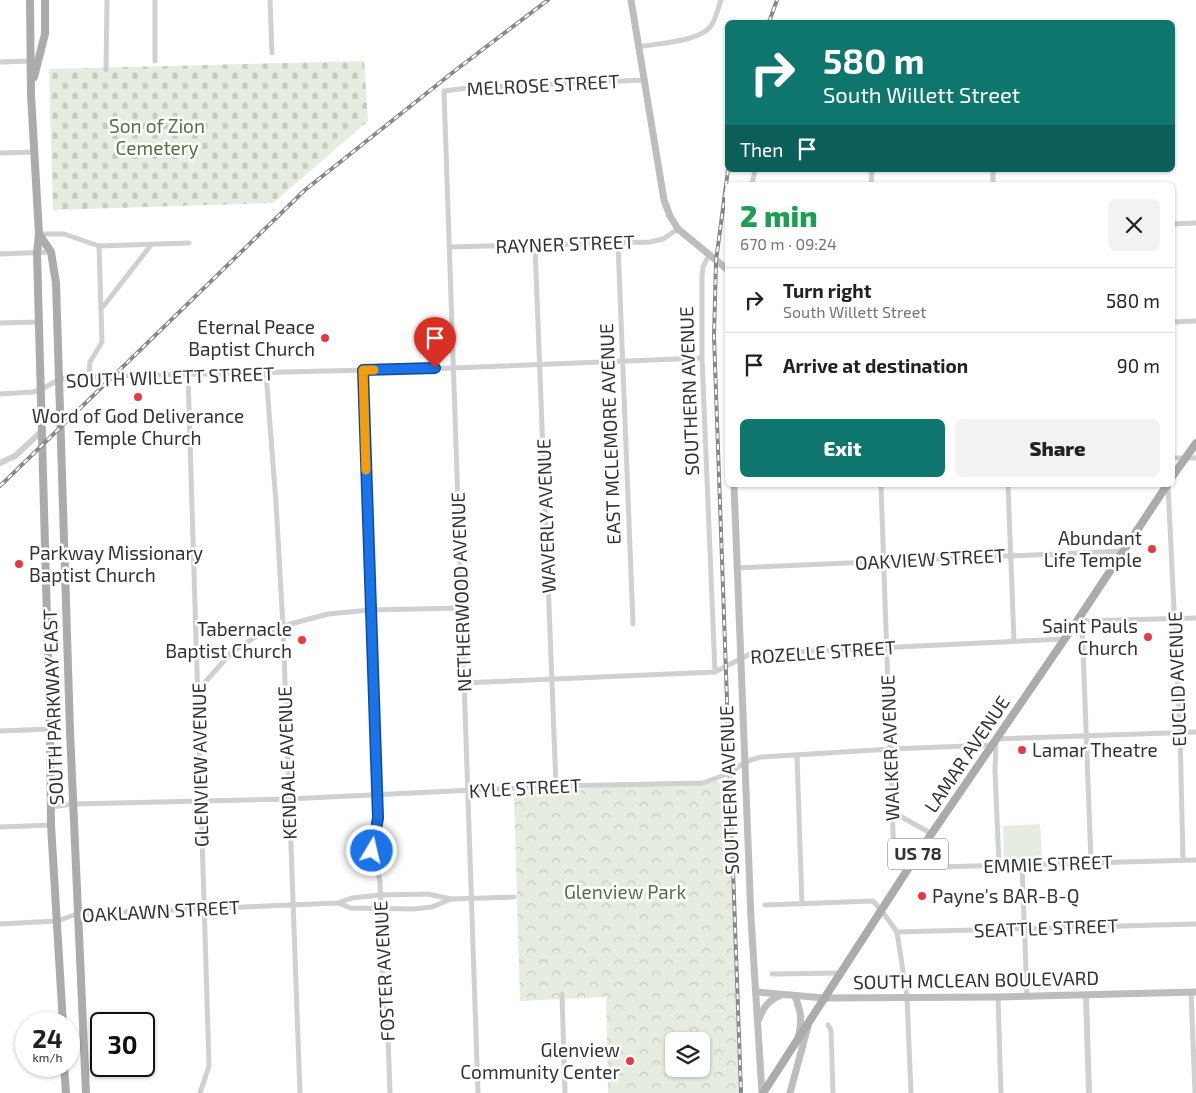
<!DOCTYPE html>
<html lang="en">
<head>
<meta charset="utf-8">
<style>
	body { margin:0; font-family:"Exo 2",sans-serif; background:#f2f2f2; color:#222; height:100vh; display:flex; flex-direction:column; font-size:19px; white-space:nowrap }
	* { box-sizing:border-box; margin:0 }
	p { font-size:16px; color:#767676 }
	.icon { flex:none; width:28px; height:28px; fill:none; stroke:currentColor; stroke-width:2; stroke-linecap:round; stroke-linejoin:round }
	.map { position:relative; flex:1; overflow:hidden }
	.sheet { position:absolute; left:725px; top:182px; width:450px; height:305px; display:flex; flex-direction:column; background:#fff; border-radius:8px; box-shadow:0 1px 4px #0004 }
	.sheet>* { flex:none }
	.banner { position:absolute; left:725px; top:20px; width:450px; height:152px; border-radius:8px; box-shadow:0 1px 4px #0004; background:#0f766e; color:#fff; overflow:hidden }
	.controls { position:absolute; left:665px; top:1032px; display:grid; gap:10px }
	.controls a { display:grid; place-items:center; width:45px; height:45px; border-radius:8px; background:#fff; box-shadow:0 1px 4px #0004; font-size:25px }
	.speed { position:absolute; left:15px; top:1012px; display:flex; gap:10px; font-size:25px; font-weight:700; text-align:center }
	.speed>* { display:grid; place-content:center; width:65px; height:65px; border-radius:50%; background:#fff; box-shadow:0 1px 4px #0004; line-height:1 }
	.speed small { font-size:12px; font-weight:400 }
	.speed .limit { border:2px solid #111; border-radius:8px; background:#fff; color:#111 }
	.pin { position:absolute; display:grid; place-items:center; width:42px; height:42px; color:#fff; margin:-51px -21px; border-radius:50% 50% 50% 0; rotate:-45deg; box-shadow:0 0 5px #0007 }
	.pin .icon { rotate:45deg }
	.me { position:absolute; width:55px; margin:-28px; rotate:9deg; stroke-linejoin:round; filter:drop-shadow(0 0 4px #0008) }
	.turn { display:flex; align-items:center; gap:18px; height:105px; padding:0 15px; font-size:22px }
	.turn .icon { width:65px; height:65px; stroke-width:2.5 }
	.turn b { display:block; font-size:35px; line-height:42px }
	.then { display:flex; align-items:center; height:48px; padding:0 15px; background:#0003; gap:10px; font-size:19px }
	.round { display:grid; place-items:center; flex:none; width:52px; height:52px; border-radius:8px; background:#f2f2f2 }
	.headline { display:flex; align-items:center; justify-content:space-between; height:85px; padding:0 15px }
	h1 { font-size:30px; font-weight:800; line-height:38px; color:#1e9e55 }
	.button { display:flex; gap:10px; margin-top:auto; padding:10px 15px }
	.button a { flex:1; height:58px; border-radius:8px; background:#0f766e; color:#fff; font-size:20px; font-weight:800; line-height:58px; text-align:center }
	.button a+a { background:#f2f2f2; color:#222 }
	ul { padding:0; list-style:none }
	li { display:flex; align-items:center; gap:15px; height:65px; padding:0 15px; border-top:1px solid #e0e0e0 }
	li div { flex:1 }
	li b { display:block; font-size:19px }
	li em { font-style:normal }
	.map>svg:first-child { display:block }
	.green { fill:#e6ecdf }
	.cemetery { fill:url(#cemetery-stones) }
	.park { fill:url(#park-crowns); fill-rule:evenodd }
	.lines { fill:none; stroke-linecap:round; stroke-linejoin:round }
	.minor { stroke:#d0d0d0; stroke-width:5 }
	.tertiary { stroke:#d0d0d0; stroke-width:6 }
	.secondary { stroke:#bdbdbd; stroke-width:7 }
	.primary { stroke:#ababab; stroke-width:8 }
	.rail-casing { stroke:#888; stroke-width:4 }
	.rail { stroke:#fff; stroke-width:2; stroke-dasharray:5.5; stroke-linecap:butt }
	.route-casing { stroke:#114b97; stroke-width:12 }
	.route { stroke:#1a73e8; stroke-width:9 }
	.slow { stroke:#f59e0b; stroke-width:9 }
	.poi-dot { fill:#e63946; stroke:#fff; stroke-width:2 }
	.labels { text-anchor:middle; stroke-width:5; stroke-linejoin:round; paint-order:stroke }
	.shield { fill:#fff; stroke:#707070; stroke-width:1 }
	.shield-label { font-size:18px; font-weight:bold; fill:#333 }
	.street-label { font-size:19px; fill:#333; stroke:#fff }
	.park-label { font-size:19px; fill:#56703f; stroke:#fff }
	.poi-label { font-size:19px; fill:#333; stroke:#fff; text-anchor:end }
</style>
</head>
<body>
<div class="map">
<svg width="1196" height="1093" viewBox="0 0 1196 1093">
	<defs>
		<pattern id="cemetery-stones" width="16" height="16" patternUnits="userSpaceOnUse" patternTransform="scale(1.25)"><rect width="16" height="16" fill="#e6ecdf"/><path d="M2 7V4a2 2 0 0 1 4 0v3zM10 15v-3a2 2 0 0 1 4 0v3z" fill="#c6cbc0"/></pattern>
		<pattern id="park-crowns" width="20" height="18" patternUnits="userSpaceOnUse" patternTransform="scale(1.25)"><rect width="20" height="18" fill="#e6ecdf"/><path d="M2 6a3 3 0 1 1 6 0M12 15a3 3 0 1 1 6 0" fill="none" stroke="#c6cbc0"/></pattern>
	</defs>
	<rect width="100%" height="100%" fill="#fff"/>
	<polygon class="green" points="1040,824 1042,861 1004,863 1003,826"/>
	<polygon class="cemetery" points="364,61 368,121 273,203 53,210 49,69"/>
	<path class="park" d="M728,781L739,1093H608L606,997L520,1001L514,792ZM674,1041H701V1069H674Z"/>
	<g class="lines">
		<g class="minor">
			<polyline points="155,0 155,61"/>
			<polyline points="270,0 272,53"/>
			<path d="M639,47C658,43 699,42 711,26C716,19 718,8 721,0"/>
			<polyline points="0,62 32,61"/>
			<polyline points="106,70 107,0"/>
			<polyline points="0,153 34,152"/>
			<polyline points="993,170 993,185"/>
			<polyline points="752,185 755,170"/>
			<polyline points="871,185 872,170"/>
			<polyline points="1172,224 1196,223"/>
			<polyline points="39,234 64,234 99,246"/>
			<polyline points="618,243 633,624"/>
			<polyline points="535,246 556,786"/>
			<polyline points="449,247 650,242 663,239 678,229"/>
			<polyline points="0,254 51,252"/>
			<polyline points="709,255 703,267 702,276 702,358 715,672"/>
			<polyline points="102,308 151,245"/>
			<polyline points="1172,322 1196,321"/>
			<polyline points="0,323 38,322"/>
			<polyline points="363,370 378,818 373,851 380,881 383,999 388,1035 390,1093"/>
			<polyline points="266,373 276,503 283,626 300,1093"/>
			<polyline points="188,375 209,1066 200,1093"/>
			<polyline points="89,377 90,362 102,342 99,246 189,243"/>
			<polyline points="0,394 32,392 40,390 60,379 75,377 453,368 702,358"/>
			<polyline points="1172,458 1196,458"/>
			<polyline points="881,485 894,861"/>
			<polyline points="1008,485 1014,641"/>
			<polyline points="1168,485 1180,733 1183,860"/>
			<polyline points="736,568 1123,551"/>
			<polyline points="1079,621 1196,618"/>
			<polyline points="1082,621 1091,862"/>
			<polyline points="464,683 715,672 750,654 1065,639"/>
			<polyline points="198,690 231,653 258,635 283,626 328,614 370,610 461,608"/>
			<polyline points="0,731 50,729"/>
			<polyline points="797,756 802,904"/>
			<polyline points="893,806 900,816 932,834"/>
			<polyline points="51,807 73,804 288,799 556,786 703,783 730,773 745,762 761,757 891,749 992,745"/>
			<polyline points="0,827 51,825"/>
			<polyline points="917,855 939,867 1196,860"/>
			<polyline points="999,865 995,771 996,739 1196,732"/>
			<polyline points="1022,865 1027,996"/>
			<polyline points="338,903 351,908 414,909 432,907 451,899"/>
			<polyline points="765,905 873,901 882,911 897,932 907,997 911,1093"/>
			<polyline points="0,924 57,921 77,914 338,903 352,898 380,895 428,894 451,899 514,897"/>
			<polyline points="897,932 1196,924"/>
			<polyline points="772,974 841,973"/>
			<polyline points="1191,992 1195,1093"/>
			<polyline points="562,994 565,1093"/>
			<polyline points="998,997 1001,1093"/>
			<polyline points="828,1025 831,1030 833,1093"/>
			<polyline points="478,1093 444,91 467,88 643,80"/>
		</g>
		<g class="tertiary">
			<polyline points="0,463 15,456 42,431"/>
			<polyline points="1086,995 1089,1093"/>
		</g>
		<g class="secondary">
			<polyline points="631,0 664,200 670,216 678,229 728,270"/>
			<polyline points="734,485 751,918 762,1093"/>
			<polyline points="756,992 824,998 998,997 1196,992"/>
			<path d="M795,996C802,1015 802,1019 798,1039"/>
			<path d="M759,1019C764,1006 769,1000 781,995"/>
			<polyline points="790,1093 808,1026"/>
		</g>
		<g class="primary">
			<polyline points="30,0 31,95 39,234 37,253 50,729 51,825 63,1024"/>
			<polyline points="34,77 45,34 45,0"/>
			<polyline points="39,234 51,252 56,283 70,731 86,1093"/>
			<polyline points="1172,477 1196,443"/>
			<polyline points="64,1066 66,1093"/>
			<polyline points="763,1093 917,855 1077,621 1167,485"/>
		</g>
		<defs>
			<g id="rail">
				<polyline points="769,22 777,0"/>
				<polyline points="728,170 716,261 714,336 741,1093"/>
				<polyline points="0,486 305,190 457,69 548,0"/>
			</g>
		</defs>
		<use href="#rail" class="rail-casing"/>
		<use href="#rail" class="rail"/>
	</g>
	<g class="lines">
		<defs>
			<polyline id="route" points="372,851 378,818 363,370 435,368"/>
		</defs>
		<use href="#route" class="route-casing"/>
		<use href="#route" class="route"/>
		<polyline class="slow" points="366,470 363,370 374,370"/>
	</g>
	<g class="poi-dot">
		<circle cx="325" cy="338" r="5"/>
		<circle cx="138" cy="397" r="5"/>
		<circle cx="1152" cy="549" r="5"/>
		<circle cx="19" cy="564" r="5"/>
		<circle cx="1148" cy="637" r="5"/>
		<circle cx="302" cy="640" r="5"/>
		<circle cx="1022" cy="750" r="5"/>
		<circle cx="922" cy="896" r="5"/>
		<circle cx="630" cy="1061" r="5"/>
	</g>
	<g class="labels">
		<rect class="shield" x="888" y="838.5" width="60" height="31" rx="4"/>
		<g class="shield-label">
			<text x="918" y="860">US 78</text>
		</g>
		<g class="street-label">
			<text transform="translate(543 85) rotate(-3)" y="7">MELROSE STREET</text>
			<text transform="translate(565 244) rotate(-2)" y="7">RAYNER STREET</text>
			<text transform="translate(170 377) rotate(-2)" y="7">SOUTH WILLETT STREET</text>
			<text transform="translate(689 391) rotate(-92)" y="7">SOUTHERN AVENUE</text>
			<text transform="translate(610 434) rotate(-92)" y="7">EAST MCLEMORE AVENUE</text>
			<text transform="translate(546 516) rotate(-92)" y="7">WAVERLY AVENUE</text>
			<text transform="translate(930 559) rotate(-3)" y="7">OAKVIEW STREET</text>
			<text transform="translate(461 592) rotate(-92)" y="7">NETHERWOOD AVENUE</text>
			<text transform="translate(823 652) rotate(-4)" y="7">ROZELLE STREET</text>
			<text transform="translate(1177 679) rotate(-92)" y="7">EUCLID AVENUE</text>
			<text transform="translate(53 707) rotate(-92)" y="7">SOUTH PARKWAY EAST</text>
			<text transform="translate(890 748) rotate(-92)" y="7">WALKER AVENUE</text>
			<text transform="translate(967 754) rotate(-56)" y="7">LAMAR AVENUE</text>
			<text transform="translate(287 763) rotate(-92)" y="7">KENDALE AVENUE</text>
			<text transform="translate(200 765) rotate(-91)" y="7">GLENVIEW AVENUE</text>
			<text transform="translate(525 788) rotate(-3)" y="7">KYLE STREET</text>
			<text transform="translate(729 790) rotate(-92)" y="7">SOUTHERN AVENUE</text>
			<text transform="translate(1048 864) rotate(-2)" y="7">EMMIE STREET</text>
			<text transform="translate(161 911) rotate(-3)" y="7">OAKLAWN STREET</text>
			<text transform="translate(1046 928) rotate(-2)" y="7">SEATTLE STREET</text>
			<text transform="translate(384 971) rotate(-93)" y="7">FOSTER AVENUE</text>
			<text transform="translate(976 980) rotate(-1)" y="7">SOUTH MCLEAN BOULEVARD</text>
		</g>
		<g class="park-label">
			<text x="157" y="133">Son of Zion<tspan x="157" dy="22">Cemetery</tspan></text>
			<text x="625" y="899">Glenview Park</text>
		</g>
		<g class="poi-label">
			<text x="315" y="334">Eternal Peace<tspan x="315" dy="22">Baptist Church</tspan></text>
			<text x="138" y="423" text-anchor="middle">Word of God Deliverance<tspan x="138" dy="22">Temple Church</tspan></text>
			<text x="1142" y="545">Abundant<tspan x="1142" dy="22">Life Temple</tspan></text>
			<text x="29" y="560" text-anchor="start">Parkway Missionary<tspan x="29" dy="22">Baptist Church</tspan></text>
			<text x="1138" y="633">Saint Pauls<tspan x="1138" dy="22">Church</tspan></text>
			<text x="292" y="636">Tabernacle<tspan x="292" dy="22">Baptist Church</tspan></text>
			<text x="1032" y="757" text-anchor="start">Lamar Theatre</text>
			<text x="932" y="903" text-anchor="start">Payne's BAR-B-Q</text>
			<text x="620" y="1057">Glenview<tspan x="620" dy="22">Community Center</tspan></text>
		</g>
	</g>
</svg>
<div class="controls">
<a><svg class="icon" aria-label="layers" viewBox="0 0 24 24"><path d="M12 4l9 5-9 5-9-5zM3 14l9 5 9-5"/></svg></a>
</div>
<div class="speed"><div>24<small>km/h</small></div><div class="limit">30</div></div>
<div class="pin" style="left:435px;top:368px;background:#d93025"><svg class="icon" aria-label="arrive" viewBox="0 0 24 24"><path d="M6 21V4h12l-3 4 3 4H6"/></svg></div>
<svg class="me" style="left:372px;top:851px" viewBox="-20 -20 40 40"><circle r="17" fill="#1a73e8" stroke="#fff" stroke-width="3"/><path d="M0-11L8 9 0 5-8 9z" fill="#fff"/></svg>
<div class="banner">
<div class="turn"><svg class="icon" aria-label="right" viewBox="0 0 24 24"><path d="M7 20v-9h11M14 6l5 5-5 5"/></svg><div><b>580 m</b>South Willett Street</div></div>
<div class="then">Then<svg class="icon" aria-label="arrive" viewBox="0 0 24 24"><path d="M6 21V4h12l-3 4 3 4H6"/></svg></div>
</div>
<section class="sheet">
<div class="headline"><div><h1>2 min</h1><p>670 m · 09:24</p></div><a class="round"><svg class="icon" aria-label="close" viewBox="0 0 24 24"><path d="M6 6l12 12M18 6L6 18"/></svg></a></div>
<ul>
<li><svg class="icon" aria-label="right" viewBox="0 0 24 24"><path d="M7 20v-9h11M14 6l5 5-5 5"/></svg><div><b>Turn right</b><p>South Willett Street</p></div><em>580 m</em></li>
<li><svg class="icon" aria-label="arrive" viewBox="0 0 24 24"><path d="M6 21V4h12l-3 4 3 4H6"/></svg><div><b>Arrive at destination</b></div><em>90 m</em></li>
</ul>
<div class="button"><a>Exit</a><a>Share</a></div>
</section>
</div>
</body>
</html>
